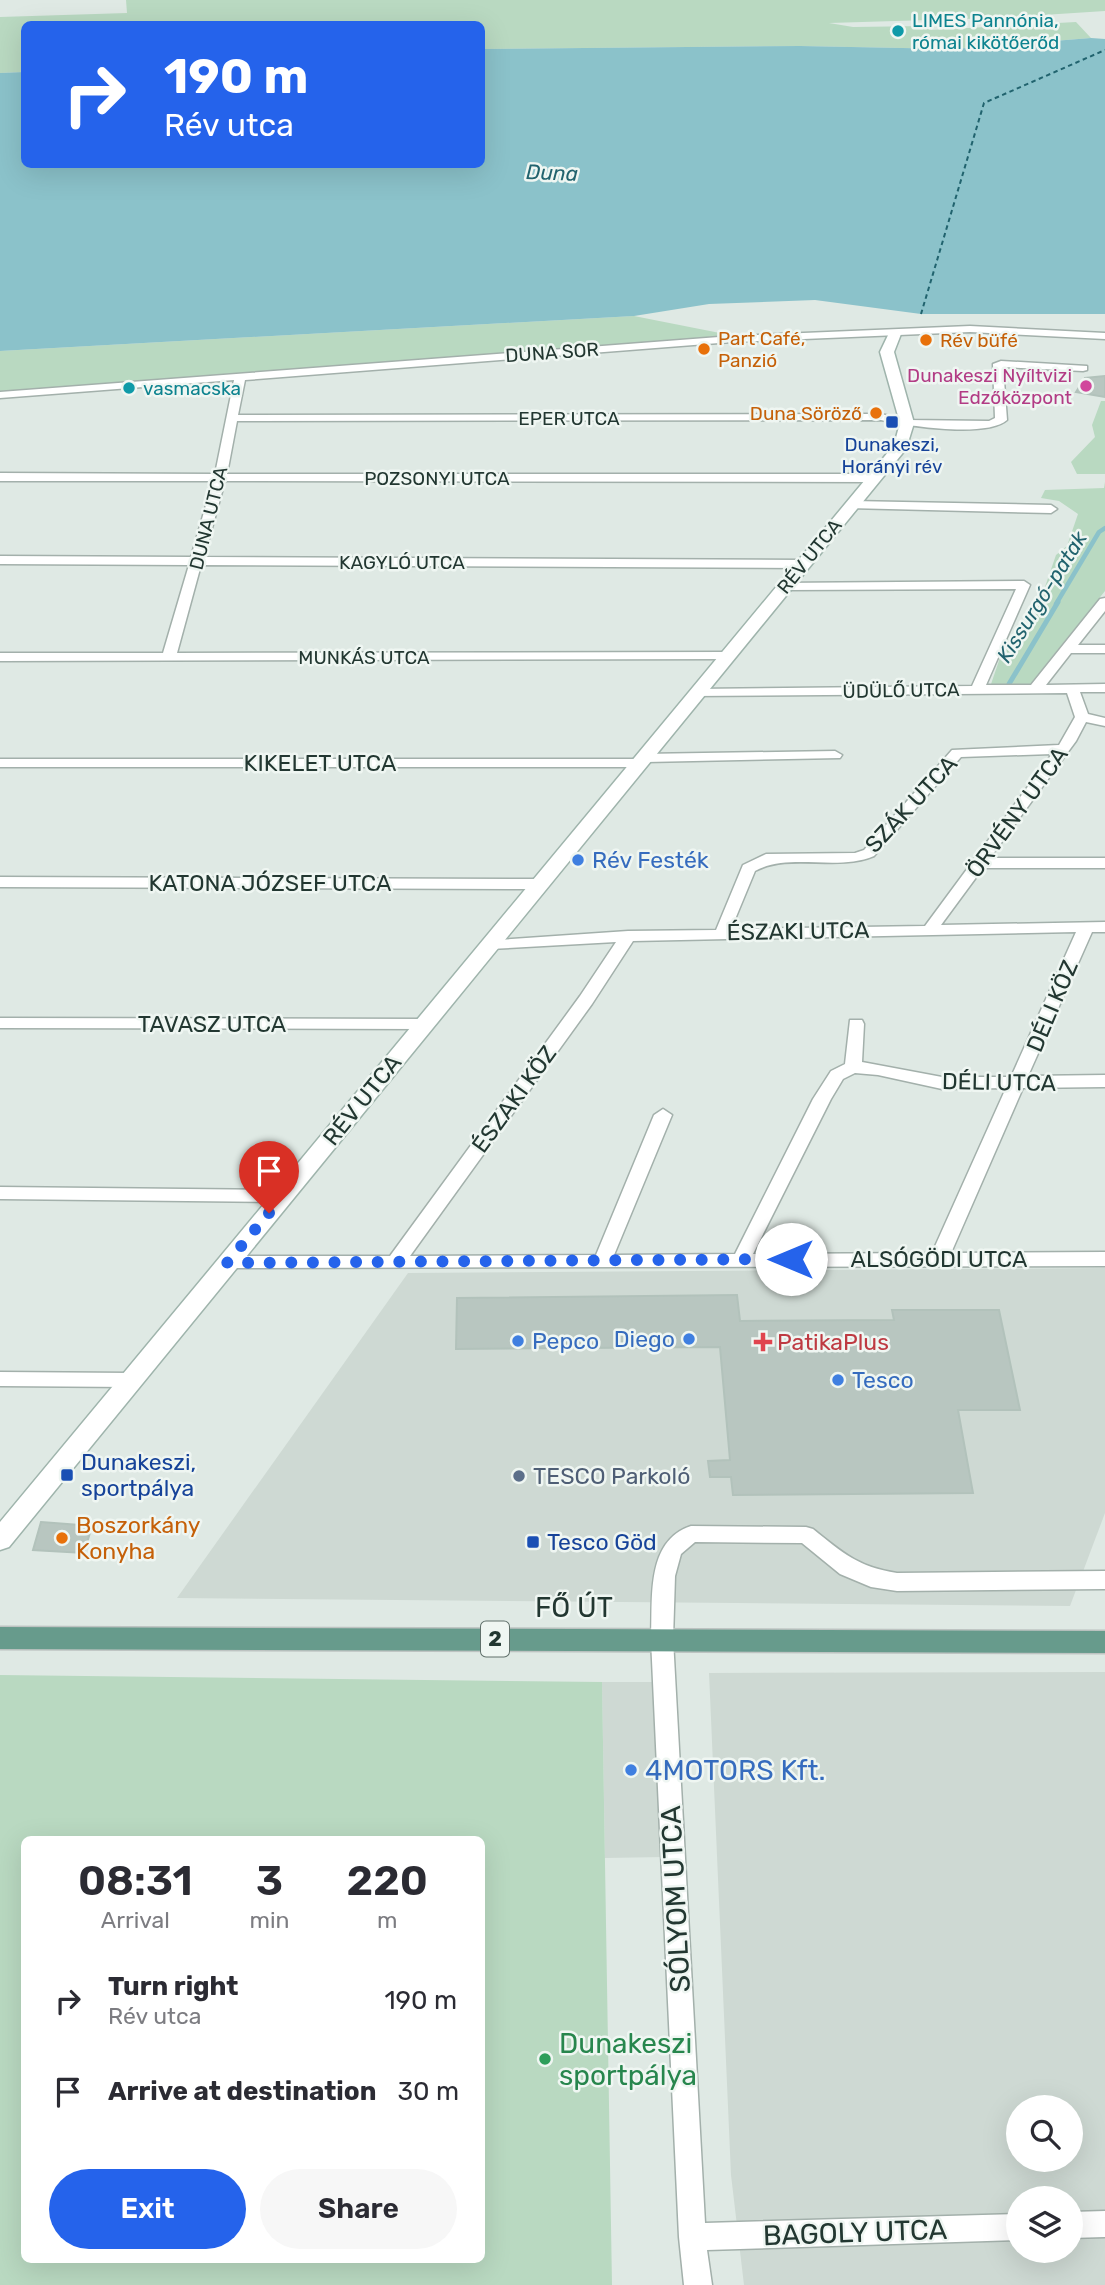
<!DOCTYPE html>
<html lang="en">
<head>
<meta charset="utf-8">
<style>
	body { margin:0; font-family:Rubik,sans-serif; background:#f7f7f7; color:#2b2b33; height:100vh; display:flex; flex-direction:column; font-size:26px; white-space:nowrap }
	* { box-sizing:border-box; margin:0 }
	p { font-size:23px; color:#7c7c81 }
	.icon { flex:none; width:38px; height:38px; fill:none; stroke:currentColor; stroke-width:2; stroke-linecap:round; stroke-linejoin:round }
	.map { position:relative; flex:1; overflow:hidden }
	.details { position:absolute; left:21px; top:1836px; width:464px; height:427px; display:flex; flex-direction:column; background:#fff; border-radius:10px; box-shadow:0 7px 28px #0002 }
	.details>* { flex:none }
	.hud { position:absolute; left:21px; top:21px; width:464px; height:147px; border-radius:10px; box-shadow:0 7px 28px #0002; background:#2563eb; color:#fff; overflow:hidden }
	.fabs { position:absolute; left:1006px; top:2095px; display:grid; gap:14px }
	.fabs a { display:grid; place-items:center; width:77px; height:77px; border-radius:50%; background:#fff; box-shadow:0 7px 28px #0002; font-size:35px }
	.pin { position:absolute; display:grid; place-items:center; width:60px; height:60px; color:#fff; margin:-72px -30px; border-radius:50% 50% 50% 0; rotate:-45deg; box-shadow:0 0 7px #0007 }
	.pin .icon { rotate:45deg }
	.me { position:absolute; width:77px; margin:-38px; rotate:270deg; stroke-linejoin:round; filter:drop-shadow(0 0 5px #0008) }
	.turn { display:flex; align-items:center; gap:24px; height:147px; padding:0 28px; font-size:32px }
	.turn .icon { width:91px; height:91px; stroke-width:2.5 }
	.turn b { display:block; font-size:49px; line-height:60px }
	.eta { display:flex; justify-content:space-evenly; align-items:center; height:119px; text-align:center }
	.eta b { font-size:42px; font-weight:600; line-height:49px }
	.primary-button { display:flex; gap:14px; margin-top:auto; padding:14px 28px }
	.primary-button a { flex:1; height:80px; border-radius:42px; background:#2563eb; color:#fff; font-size:28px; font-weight:600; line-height:80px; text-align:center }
	.primary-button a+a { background:#f7f7f7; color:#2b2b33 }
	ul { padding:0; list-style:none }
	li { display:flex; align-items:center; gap:21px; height:91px; padding:0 28px }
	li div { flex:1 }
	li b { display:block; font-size:26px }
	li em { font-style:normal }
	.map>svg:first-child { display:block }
	.built { fill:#ced9d3; fill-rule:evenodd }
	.green { fill:#b9d9c1; fill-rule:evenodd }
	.water { fill:#8bc2ca }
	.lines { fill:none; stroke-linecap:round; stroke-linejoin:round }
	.stream-far1 { stroke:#8bc2ca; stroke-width:4.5 }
	.stream { stroke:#8bc2ca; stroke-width:5 }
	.ferry { stroke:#21636e; stroke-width:2; stroke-dasharray:4.5 3.5; stroke-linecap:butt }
	.building { fill:#b8c6c0; stroke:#b2c2bb; stroke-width:2 }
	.street-casing { stroke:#a3b0ab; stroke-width:3 }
	.secondary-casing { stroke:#9fb4ac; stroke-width:3 }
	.primary-casing { stroke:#bdc3c1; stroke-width:3 }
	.street { fill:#fff; fill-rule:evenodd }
	.secondary { fill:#fff; fill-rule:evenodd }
	.primary { fill:#679b8c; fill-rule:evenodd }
	.route { stroke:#2563eb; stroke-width:12; stroke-dasharray:0 21.6 }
	.culture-dot { fill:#0f9aa8; stroke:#eff6f2; stroke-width:2.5 }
	.food-dot { fill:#e8710a; stroke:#eff6f2; stroke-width:2.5 }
	.hotel-dot { fill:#d1479c; stroke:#eff6f2; stroke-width:2.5 }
	.transit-dot { fill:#1a4fb4; stroke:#eff6f2; stroke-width:2.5 }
	.shop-dot { fill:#3f7fe0; stroke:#eff6f2; stroke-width:2.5 }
	.health-dot { fill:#e0444e; stroke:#eff6f2; stroke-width:2.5 }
	.service-dot { fill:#5c6f8a; stroke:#eff6f2; stroke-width:2.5 }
	.leisure-dot { fill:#2e9e5b; stroke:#eff6f2; stroke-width:2.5 }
	.labels { text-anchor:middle; stroke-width:5; stroke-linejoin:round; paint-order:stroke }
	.far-culture-label { font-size:19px; fill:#0d838f; stroke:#eff6f2; text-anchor:start }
	.far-food-label { font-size:19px; fill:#c56008; stroke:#eff6f2; text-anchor:start }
	.far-street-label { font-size:19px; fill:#223731; stroke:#eff6f2 }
	.far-hotel-label { font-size:19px; fill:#b23c85; stroke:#eff6f2; text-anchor:end }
	.far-transit-label { font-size:19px; fill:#164399; stroke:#eff6f2 }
	.far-water-label { font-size:21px; font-style:italic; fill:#21636e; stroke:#eff6f2 }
	.shield { fill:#eff6f2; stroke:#60706b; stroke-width:2 }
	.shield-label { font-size:21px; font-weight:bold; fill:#223731 }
	.street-label { font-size:23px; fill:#223731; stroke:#eff6f2 }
	.shop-label { font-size:23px; fill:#366cbe; stroke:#eff6f2; text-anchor:start }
	.health-label { font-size:23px; fill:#be3a42; stroke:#eff6f2; text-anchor:start }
	.transit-label { font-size:23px; fill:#164399; stroke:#eff6f2; text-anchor:start }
	.service-label { font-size:23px; fill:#4e5e75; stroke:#eff6f2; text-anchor:start }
	.food-label { font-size:23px; fill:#c56008; stroke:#eff6f2; text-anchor:start }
	.near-street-label { font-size:28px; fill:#223731; stroke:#eff6f2 }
	.near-shop-label { font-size:28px; fill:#366cbe; stroke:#eff6f2; text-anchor:start }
	.near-leisure-label { font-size:28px; fill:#27864d; stroke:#eff6f2; text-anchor:start }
</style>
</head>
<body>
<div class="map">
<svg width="1105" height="2285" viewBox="0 0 1105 2285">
	<rect width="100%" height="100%" fill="#dfe9e4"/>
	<g class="built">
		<polygon points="1105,1268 1105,1513 1070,1606 177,1598 408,1273"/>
		<path d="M1105,1672V2285H744L731,2175L709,1673ZM1018,2107H1071V2160H1018ZM1018,2198H1071V2250H1018Z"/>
		<polygon points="602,1682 654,1682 664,1857 605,1858"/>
	</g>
	<g class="green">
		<polygon points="126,0 1105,0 1105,11 995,18 829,23 853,27 925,26 931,30 1076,22 1091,38 954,49 800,46 481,49 481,24 24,24 24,72 0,73 0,17 127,13"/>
		<polygon points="634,316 730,335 0,398 0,351"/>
		<polygon points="1101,401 1105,401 1105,474 1077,474 1071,462 1095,437 1092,425"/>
		<polygon points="1105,482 1105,591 1027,688 990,687 1006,640 1028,636 1056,555 1067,546 1078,514 1059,501 1041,498 1045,490 1104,488"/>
		<path d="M0,1675L602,1682L612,2285H0ZM24,1839H481V2259H24Z"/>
	</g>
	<polygon class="water" points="1091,38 1105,39 1105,314 921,314 815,300 709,304 634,316 0,351 0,73 24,72 24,164 481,164 481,49 800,46 954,49"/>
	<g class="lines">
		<polyline class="stream-far1" points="1056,604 1099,532 1105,528"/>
		<polyline class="stream" points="1009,684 1058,602"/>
		<polyline class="ferry" points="921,314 984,103 1105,50"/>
	</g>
	<g class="building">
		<polygon points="1105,376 1105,397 1076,392 1085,378"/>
		<polygon points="737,1295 740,1321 894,1320 892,1310 999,1310 1020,1410 958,1410 973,1493 733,1495 731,1477 710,1477 708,1461 730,1460 720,1347 456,1349 457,1298"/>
		<polygon points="41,1522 92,1526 84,1553 33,1550"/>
	</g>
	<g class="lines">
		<defs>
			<g id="street">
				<path d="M970,326L1105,333V339L970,332L732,342L245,380L238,415L881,414L907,420L989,421L995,418L993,364L1001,361L1087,366V370L1083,371L1003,367L1007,420C987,438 907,426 881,420L237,421L227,474H874L880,478L874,482L225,481L204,557L803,560L809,564L803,568L201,565L177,653L727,652L732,653V659L0,661V653H163L189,565L0,564V556L191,557L213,481H0V473L215,474L234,380L0,398V392L732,336Z"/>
				<polygon points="852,501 1051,505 1057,509 1051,513 848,508 846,505"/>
				<path d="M1024,581L1030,585L986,685H1031L1100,599L1105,598V611L1078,645H1105V653H1071L1046,685L1105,684V692H1080L1088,714L1105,718V726L1086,722L1076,741L990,858H1105V868H983L941,925L1105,922V932H1092L1028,1076L1105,1075V1087L1023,1088L951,1253L1105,1252V1266L220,1268L218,1263L220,1258L227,1256H390L580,996L616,942L490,949L482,944L484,941L628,931L716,930L743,865L766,854L855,853L864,850L952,750L1059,745L1075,717L1067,693L691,696L689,693L696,689L972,686L1016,589L785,590L780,589V583ZM1052,754L925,926L731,929L755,871C791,852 836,872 874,856L961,757ZM1076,932L1011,1077H942L862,1062L864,1024L862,1020H850L845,1064L831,1071L813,1099L735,1254L614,1255L672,1115L663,1109L654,1115L596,1255L410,1256L592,1004L633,941ZM855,1073L878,1075L942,1089L1006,1088L932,1253L753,1254L831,1099L843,1079Z"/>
				<polygon points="835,751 842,755 840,758 646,762 639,767 0,767 0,759 636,759 643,754"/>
				<polygon points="0,877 539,879 547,884 539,889 0,887"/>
				<polygon points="0,1018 424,1019 432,1024 424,1029 0,1028"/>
				<polygon points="0,1187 283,1190 292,1196 283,1202 0,1199"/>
				<polygon points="0,1372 131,1373 138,1375 141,1380 138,1385 131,1387 0,1386"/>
				<path d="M691,1526L806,1527L813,1529C843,1553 858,1567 897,1573L1105,1571V1589L897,1591L871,1587L840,1574L802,1543L695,1542L681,1554L675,1576L673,1639L705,2223L1018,2214V2240L707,2250L712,2285H684L679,2237L651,1639C653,1600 645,1541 691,1526Z"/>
				<polygon points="1105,2211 1105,2237 1071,2238 1071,2212"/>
			</g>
			<polygon id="secondary" points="890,331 901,334 894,352 914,423 906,449 9,1547 0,1550 0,1522 894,445 900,423 880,352"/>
			<polygon id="primary" points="0,1627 1105,1631 1105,1653 0,1649"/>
		</defs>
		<use href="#street" class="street-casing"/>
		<use href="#secondary" class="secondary-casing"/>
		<use href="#primary" class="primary-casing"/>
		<use href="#street" class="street"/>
		<use href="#secondary" class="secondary"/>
		<use href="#primary" class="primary"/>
	</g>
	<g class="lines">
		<polyline class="route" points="269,1213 227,1263 791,1259"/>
	</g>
	<g class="culture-dot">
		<circle cx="898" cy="31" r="7"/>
		<circle cx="129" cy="388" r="7"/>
	</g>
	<g class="food-dot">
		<circle cx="926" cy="340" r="7"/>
		<circle cx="704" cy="349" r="7"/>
		<circle cx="876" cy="413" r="7"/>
		<circle cx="62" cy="1538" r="7"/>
	</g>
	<circle class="hotel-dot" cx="1086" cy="386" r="7"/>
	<g class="transit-dot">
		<rect x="885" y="415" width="14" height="14" rx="3.5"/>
		<rect x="60" y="1468" width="14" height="14" rx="3.5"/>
		<rect x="526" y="1535" width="14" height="14" rx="3.5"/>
	</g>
	<g class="shop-dot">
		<circle cx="578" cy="860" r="7"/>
		<circle cx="689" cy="1339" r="7"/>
		<circle cx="518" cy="1341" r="7"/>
		<circle cx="838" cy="1380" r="7"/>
		<circle cx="631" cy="1770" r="7"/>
	</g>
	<path class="health-dot" d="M759.5 1331.5h7v7h7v7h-7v7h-7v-7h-7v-7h7z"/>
	<circle class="service-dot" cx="519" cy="1476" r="7"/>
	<circle class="leisure-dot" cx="545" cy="2059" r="7"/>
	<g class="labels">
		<g class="far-culture-label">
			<text x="912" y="27">LIMES Pannónia,<tspan x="912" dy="22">római kikötőerőd</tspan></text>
			<text x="143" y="395">vasmacska</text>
		</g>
		<g class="far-food-label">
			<text x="718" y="345">Part Café,<tspan x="718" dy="22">Panzió</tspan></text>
			<text x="940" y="347">Rév büfé</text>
			<text x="862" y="420" text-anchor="end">Duna Söröző</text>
		</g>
		<g class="far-street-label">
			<text transform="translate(552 352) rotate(-4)" y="7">DUNA SOR</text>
			<text x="569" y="425">EPER UTCA</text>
			<text x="437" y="485">POZSONYI UTCA</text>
			<text transform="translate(208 518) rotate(-76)" y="7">DUNA UTCA</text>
			<text transform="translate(809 556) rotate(-51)" y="7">RÉV UTCA</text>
			<text x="402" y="569">KAGYLÓ UTCA</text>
			<text x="364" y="664">MUNKÁS UTCA</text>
			<text transform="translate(901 690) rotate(-1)" y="7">ÜDÜLŐ UTCA</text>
		</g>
		<g class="far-hotel-label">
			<text x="1072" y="382">Dunakeszi Nyíltvizi<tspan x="1072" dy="22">Edzőközpont</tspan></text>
		</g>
		<g class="far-transit-label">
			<text x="892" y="451">Dunakeszi,<tspan x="892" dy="22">Horányi rév</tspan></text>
		</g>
		<g class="far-water-label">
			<text transform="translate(552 173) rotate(2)" y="7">Duna</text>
			<text transform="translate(1042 597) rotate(-58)" y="7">Kissurgó-patak</text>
		</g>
		<rect class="shield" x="481" y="1621.5" width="28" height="35" rx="5"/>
		<g class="shield-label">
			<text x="495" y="1646">2</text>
		</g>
		<g class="street-label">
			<text x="320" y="771">KIKELET UTCA</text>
			<text transform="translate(911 804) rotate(-47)" y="8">SZÁK UTCA</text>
			<text transform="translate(1017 812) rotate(-54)" y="8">ÖRVÉNY UTCA</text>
			<text x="270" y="891">KATONA JÓZSEF UTCA</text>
			<text transform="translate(798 931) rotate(-1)" y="8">ÉSZAKI UTCA</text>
			<text transform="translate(1052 1006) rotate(-67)" y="8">DÉLI KÖZ</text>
			<text x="212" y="1032">TAVASZ UTCA</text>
			<text transform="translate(999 1082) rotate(1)" y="8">DÉLI UTCA</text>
			<text transform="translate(514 1099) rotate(-54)" y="8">ÉSZAKI KÖZ</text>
			<text transform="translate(362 1100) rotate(-51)" y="8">RÉV UTCA</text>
			<text x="939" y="1267">ALSÓGÖDI UTCA</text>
		</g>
		<g class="shop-label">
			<text x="592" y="868">Rév Festék</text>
			<text x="675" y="1347" text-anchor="end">Diego</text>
			<text x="532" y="1349">Pepco</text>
			<text x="852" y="1388">Tesco</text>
		</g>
		<g class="health-label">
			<text x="777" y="1350">PatikaPlus</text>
		</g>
		<g class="transit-label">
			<text x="81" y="1470">Dunakeszi,<tspan x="81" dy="26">sportpálya</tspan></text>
			<text x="547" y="1550">Tesco Göd</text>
		</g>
		<g class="service-label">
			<text x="533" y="1484">TESCO Parkoló</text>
		</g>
		<g class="food-label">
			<text x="76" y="1533">Boszorkány<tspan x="76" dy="26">Konyha</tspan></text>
		</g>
		<g class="near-street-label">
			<text x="574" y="1617">FŐ ÚT</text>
			<text transform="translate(675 1899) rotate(-93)" y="10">SÓLYOM UTCA</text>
			<text transform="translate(855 2232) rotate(-2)" y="10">BAGOLY UTCA</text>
		</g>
		<g class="near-shop-label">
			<text x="645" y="1780">4MOTORS Kft.</text>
		</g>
		<g class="near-leisure-label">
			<text x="559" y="2053">Dunakeszi<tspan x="559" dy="32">sportpálya</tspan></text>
		</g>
	</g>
</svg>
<div class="fabs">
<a><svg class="icon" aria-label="search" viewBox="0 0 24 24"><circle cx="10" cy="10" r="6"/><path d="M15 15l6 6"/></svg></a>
<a><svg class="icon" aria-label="layers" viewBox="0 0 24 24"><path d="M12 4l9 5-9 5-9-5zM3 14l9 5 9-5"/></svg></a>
</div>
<div class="pin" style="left:269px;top:1213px;background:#d93025"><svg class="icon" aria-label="arrive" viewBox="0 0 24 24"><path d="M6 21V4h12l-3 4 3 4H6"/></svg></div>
<svg class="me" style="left:791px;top:1259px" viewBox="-20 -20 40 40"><circle r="19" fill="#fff"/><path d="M0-13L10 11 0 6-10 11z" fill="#2563eb"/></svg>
<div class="hud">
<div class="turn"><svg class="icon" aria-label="right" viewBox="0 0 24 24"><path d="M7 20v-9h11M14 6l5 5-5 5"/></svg><div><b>190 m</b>Rév utca</div></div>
</div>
<section class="details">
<div class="eta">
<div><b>08:31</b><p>Arrival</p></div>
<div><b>3</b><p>min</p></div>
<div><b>220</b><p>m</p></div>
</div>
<ul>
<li><svg class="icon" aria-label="right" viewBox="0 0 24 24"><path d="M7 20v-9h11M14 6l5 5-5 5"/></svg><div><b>Turn right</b><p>Rév utca</p></div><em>190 m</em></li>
<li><svg class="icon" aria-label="arrive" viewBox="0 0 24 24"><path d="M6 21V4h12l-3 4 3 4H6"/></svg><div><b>Arrive at destination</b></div><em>30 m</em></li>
</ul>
<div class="primary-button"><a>Exit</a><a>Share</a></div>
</section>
</div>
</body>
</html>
